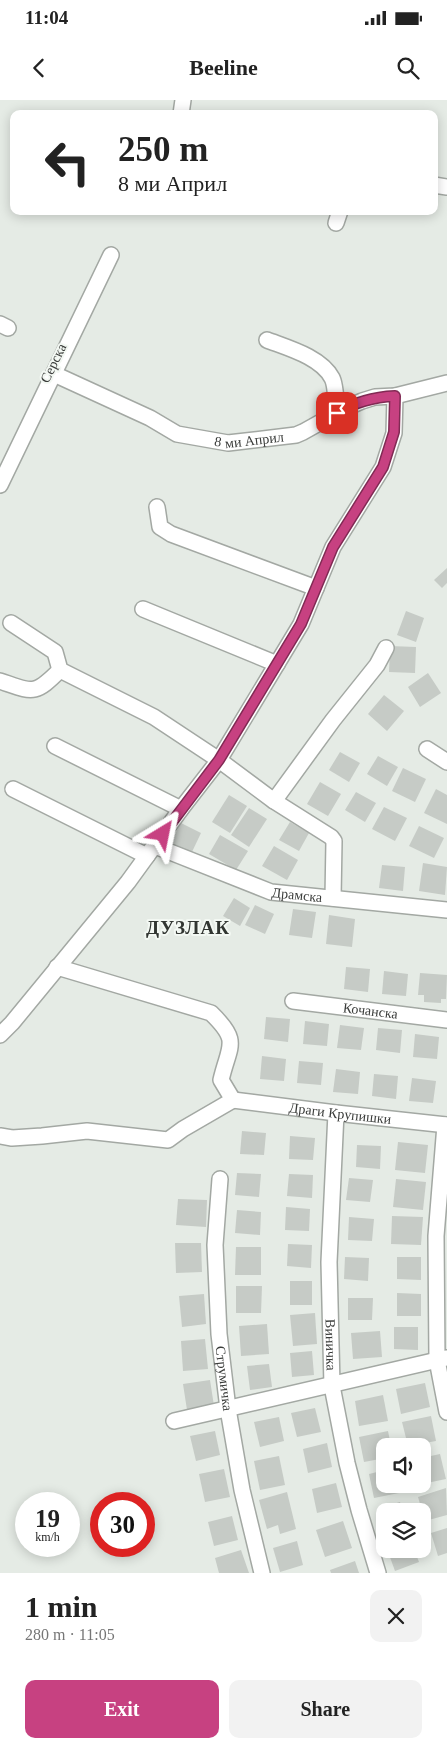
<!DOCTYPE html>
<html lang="en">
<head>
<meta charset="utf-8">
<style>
	body { margin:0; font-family:Georgia,serif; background:#f2f2f2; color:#222; height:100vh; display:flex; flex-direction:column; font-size:19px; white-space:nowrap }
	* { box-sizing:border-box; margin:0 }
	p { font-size:16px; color:#767676 }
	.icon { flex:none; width:28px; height:28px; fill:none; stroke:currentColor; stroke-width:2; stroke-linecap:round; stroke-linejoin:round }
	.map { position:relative; height:1473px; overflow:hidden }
	.drawer { display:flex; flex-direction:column; background:#fff; flex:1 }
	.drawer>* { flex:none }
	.banner { position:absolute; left:10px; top:10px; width:428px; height:105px; border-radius:10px; box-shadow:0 2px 12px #0003; background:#fff; color:#222; overflow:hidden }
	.buttons { position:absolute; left:376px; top:1338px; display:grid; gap:10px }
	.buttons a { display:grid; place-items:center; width:55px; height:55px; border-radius:10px; background:#fff; box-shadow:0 2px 12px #0003; font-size:25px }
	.speed { position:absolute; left:15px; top:1392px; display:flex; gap:10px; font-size:25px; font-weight:700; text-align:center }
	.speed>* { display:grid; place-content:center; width:65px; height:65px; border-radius:50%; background:#fff; box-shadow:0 2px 12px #0003; line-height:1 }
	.speed small { font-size:12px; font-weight:400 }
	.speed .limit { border:8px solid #d22; background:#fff; color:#111 }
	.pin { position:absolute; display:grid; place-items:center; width:42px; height:42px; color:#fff; margin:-21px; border-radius:10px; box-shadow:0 2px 8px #0006 }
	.me { position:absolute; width:55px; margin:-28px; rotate:35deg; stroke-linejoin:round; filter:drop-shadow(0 0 4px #0008) }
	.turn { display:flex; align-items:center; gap:18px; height:105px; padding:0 25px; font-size:22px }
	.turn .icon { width:65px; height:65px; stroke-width:2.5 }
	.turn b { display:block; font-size:35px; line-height:42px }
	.round { display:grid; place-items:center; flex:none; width:52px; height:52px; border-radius:10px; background:#f2f2f2 }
	.head { display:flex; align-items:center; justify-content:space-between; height:85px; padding:0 25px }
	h1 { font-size:30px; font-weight:800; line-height:38px }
	.action { display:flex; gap:10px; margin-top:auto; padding:10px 25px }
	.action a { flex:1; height:58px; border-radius:10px; background:#c74181; color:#fff; font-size:20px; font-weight:800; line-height:58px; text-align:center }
	.action a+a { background:#f2f2f2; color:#222 }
	.status { display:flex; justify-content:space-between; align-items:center; height:35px; padding:0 25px; background:#fff; direction:ltr }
	.status svg { height:14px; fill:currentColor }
	header { display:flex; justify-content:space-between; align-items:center; height:65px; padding:0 25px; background:#fff; font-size:22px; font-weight:800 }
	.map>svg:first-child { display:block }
	.building { fill:#c6cbc6 }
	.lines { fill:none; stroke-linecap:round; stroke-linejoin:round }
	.minor-casing { stroke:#a3a8a3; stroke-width:18 }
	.minor { stroke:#fff; stroke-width:15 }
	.route-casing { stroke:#812a54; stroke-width:12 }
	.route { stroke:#c74181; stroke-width:9 }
	.labels { text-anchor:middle; stroke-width:4; stroke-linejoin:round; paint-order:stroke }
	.street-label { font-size:14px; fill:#3a3c3a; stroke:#f3f8f3 }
	.district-label { font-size:19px; font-weight:bold; letter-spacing:1px; fill:#313531; stroke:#f3f8f3 }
</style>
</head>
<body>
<div class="status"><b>11:04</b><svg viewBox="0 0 49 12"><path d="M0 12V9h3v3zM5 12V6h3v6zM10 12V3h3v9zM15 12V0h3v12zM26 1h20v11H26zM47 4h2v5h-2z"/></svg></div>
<header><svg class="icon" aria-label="back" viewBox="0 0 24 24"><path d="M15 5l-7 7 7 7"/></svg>Beeline<svg class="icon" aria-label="search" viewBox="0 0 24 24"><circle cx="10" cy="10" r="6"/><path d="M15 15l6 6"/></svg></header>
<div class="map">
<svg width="447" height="1473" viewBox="0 0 447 1473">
	<rect width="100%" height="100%" fill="#e5ebe5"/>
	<g class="building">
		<polygon points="447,468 447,483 442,488 434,480"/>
		<polygon points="406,511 424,518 416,542 397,535"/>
		<polygon points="390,546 416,547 415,573 389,572"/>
		<polygon points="428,573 441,593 420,607 408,587"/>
		<polygon points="384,595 404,611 387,631 368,614"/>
		<polygon points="340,652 360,663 349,682 329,670"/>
		<polygon points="378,656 398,667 387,686 367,674"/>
		<polygon points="403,668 426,679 415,702 392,691"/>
		<polygon points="320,682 341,694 328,716 307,704"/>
		<polygon points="436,689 447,695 447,724 424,713"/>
		<polygon points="356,692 376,703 365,722 345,710"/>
		<polygon points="229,695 247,706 230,733 212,722"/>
		<polygon points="384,707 407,718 395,741 372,729"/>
		<polygon points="249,708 267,719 249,747 231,735"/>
		<polygon points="290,722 309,733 299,751 279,740"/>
		<polygon points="181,723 201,733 191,754 170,743"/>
		<polygon points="419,726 444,738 434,758 409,746"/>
		<polygon points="220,735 248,751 236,770 209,754"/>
		<polygon points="274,746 298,760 287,780 262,766"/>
		<polygon points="423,763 447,767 445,795 419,791"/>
		<polygon points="382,765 405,767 403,791 379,788"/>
		<polygon points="234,798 250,808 240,826 223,816"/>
		<polygon points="255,805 274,814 265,834 245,825"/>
		<polygon points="293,809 316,812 312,838 289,835"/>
		<polygon points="329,815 355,819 352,847 326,844"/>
		<polygon points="346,867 370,869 368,892 344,889"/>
		<polygon points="384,871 408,874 406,896 382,894"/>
		<polygon points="420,873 447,875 446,899 441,899 441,903 424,902 424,895 418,895"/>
		<polygon points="266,917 290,919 288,942 264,939"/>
		<polygon points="305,921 329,924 327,946 303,944"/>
		<polygon points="340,925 364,928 361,950 337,948"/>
		<polygon points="378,928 402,930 400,953 376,950"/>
		<polygon points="415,934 439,937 437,959 413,957"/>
		<polygon points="262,956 286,959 284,981 260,979"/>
		<polygon points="299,961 323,963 321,985 297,983"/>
		<polygon points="336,969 360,972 358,994 333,992"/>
		<polygon points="374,974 398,976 396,999 372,996"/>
		<polygon points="412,978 436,981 433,1003 409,1001"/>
		<polygon points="242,1031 266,1033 264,1055 240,1054"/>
		<polygon points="290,1036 315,1038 313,1060 289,1059"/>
		<polygon points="398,1042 428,1045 425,1073 395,1070"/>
		<polygon points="357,1045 381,1046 380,1069 356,1067"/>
		<polygon points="237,1073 261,1074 259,1097 235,1095"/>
		<polygon points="289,1074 313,1075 312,1098 287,1096"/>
		<polygon points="349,1078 373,1080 370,1102 346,1100"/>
		<polygon points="396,1079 426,1082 423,1110 393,1107"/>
		<polygon points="178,1099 207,1100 206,1127 176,1125"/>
		<polygon points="286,1107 310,1109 309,1131 285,1130"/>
		<polygon points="237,1110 261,1112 260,1135 235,1133"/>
		<polygon points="392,1116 423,1117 421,1145 391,1144"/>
		<polygon points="349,1117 374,1119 372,1141 348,1140"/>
		<polygon points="175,1143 201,1143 202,1172 176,1173"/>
		<polygon points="288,1144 312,1145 311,1168 287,1166"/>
		<polygon points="236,1147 261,1147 261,1175 235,1175"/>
		<polygon points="345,1157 369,1158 368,1181 344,1179"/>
		<polygon points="397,1157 421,1157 421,1180 397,1179"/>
		<rect x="290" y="1181" width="22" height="24"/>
		<polygon points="236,1186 262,1186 261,1213 236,1213"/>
		<polygon points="397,1193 421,1194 421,1216 397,1216"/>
		<polygon points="204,1194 206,1224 182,1227 179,1196"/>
		<polygon points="348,1198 373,1198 372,1220 348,1220"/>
		<polygon points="315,1213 317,1244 293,1246 290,1215"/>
		<polygon points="267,1224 269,1254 241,1256 239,1226"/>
		<polygon points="394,1227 418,1227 418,1250 394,1249"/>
		<polygon points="380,1231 382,1257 353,1259 351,1233"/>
		<polygon points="205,1239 208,1269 183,1271 181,1241"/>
		<polygon points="312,1251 314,1275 292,1277 290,1253"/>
		<polygon points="269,1264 272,1287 250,1290 247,1266"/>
		<polygon points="210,1280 214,1306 187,1310 183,1284"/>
		<polygon points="425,1283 430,1307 401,1314 396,1289"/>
		<polygon points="383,1295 388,1321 359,1326 355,1301"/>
		<polygon points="315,1308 321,1332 297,1337 291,1313"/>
		<polygon points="431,1316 436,1341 408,1346 402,1322"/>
		<polygon points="279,1317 284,1341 260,1347 254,1322"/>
		<polygon points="215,1331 220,1355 196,1361 190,1336"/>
		<polygon points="388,1331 391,1346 385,1346 385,1358 364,1362 359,1337"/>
		<polygon points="327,1343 332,1367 308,1373 303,1349"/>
		<polygon points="440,1354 446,1379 422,1384 422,1358"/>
		<polygon points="279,1356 285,1385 260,1390 254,1361"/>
		<polygon points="224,1369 230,1397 205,1402 199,1374"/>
		<polygon points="385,1370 385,1384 397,1384 399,1393 374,1398 369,1374"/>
		<polygon points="336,1383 342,1407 317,1413 312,1389"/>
		<polygon points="446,1388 447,1415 425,1421 418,1397"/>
		<polygon points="287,1392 296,1429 280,1434 278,1425 267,1429 259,1400"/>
		<polygon points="400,1402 403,1411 385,1411 384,1436 377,1409"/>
		<polygon points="232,1416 238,1440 214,1446 208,1422"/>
		<polygon points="343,1421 352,1448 325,1457 316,1430"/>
		<polygon points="447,1428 447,1453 438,1456 431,1433"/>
		<polygon points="297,1441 303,1465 280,1472 273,1448"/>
		<polygon points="387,1449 414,1449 419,1462 395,1471"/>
		<polygon points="241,1450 249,1473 219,1473 215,1458"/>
		<polygon points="355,1461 359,1473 331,1473 330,1470"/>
	</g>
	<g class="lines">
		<defs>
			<g id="minor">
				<polyline points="181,14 183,0"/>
				<polyline points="434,85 447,87"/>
				<polyline points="336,123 340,111"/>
				<polyline points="0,224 8,228"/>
				<path d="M267,240C288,248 321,257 332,278C336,285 336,305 337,313"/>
				<path id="s1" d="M54,274L150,318L177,334L228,343L296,335L303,332L346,308L362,301L375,297L395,296L447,283"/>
				<polyline points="0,385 111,155"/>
				<polyline points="157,407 160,427 171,434 316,488"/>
				<polyline points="143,509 277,564"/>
				<polyline points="11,523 55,552 60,570 154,617 219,660 274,701 331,737 334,741 333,798"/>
				<path d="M0,581C33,592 34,596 60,570"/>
				<polyline points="55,646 181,709"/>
				<polyline points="427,649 447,662"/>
				<polyline points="13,689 147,756"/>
				<polyline points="274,701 333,620 377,565 386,548"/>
				<path id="s2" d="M155,746L271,792L447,810"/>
				<path d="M57,867L211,913C241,942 229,945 221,980L233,1000"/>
				<path id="s3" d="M293,901L447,920"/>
				<polyline points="0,935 12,923 128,782 181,709 219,660 301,524 333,447 383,367 394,333 395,296"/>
				<path id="s4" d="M233,1000L336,1013L447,1025"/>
				<path id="s5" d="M336,1013L329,1162L332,1286L347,1363L359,1410L378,1473"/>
				<polyline points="445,1025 436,1136 437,1260 447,1312"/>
				<polyline points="0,1036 12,1038 42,1036 87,1031 168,1040 183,1029 233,1000"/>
				<path id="s6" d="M220,1079L215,1145L219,1234L228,1309L242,1390L262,1473"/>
				<polyline points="174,1321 446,1258"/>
			</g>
		</defs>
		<use href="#minor" class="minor-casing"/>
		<use href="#minor" class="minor"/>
	</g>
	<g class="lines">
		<defs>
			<path id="route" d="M163,734L219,660L301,524L333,447L383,367L394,332L395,296C373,297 355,302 337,313"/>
		</defs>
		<use href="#route" class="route-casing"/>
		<use href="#route" class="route"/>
	</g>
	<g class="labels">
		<g class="street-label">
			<text transform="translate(53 263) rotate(-64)" y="5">Серска</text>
			<text dy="5" stroke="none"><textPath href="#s1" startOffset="210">8 ми Април</textPath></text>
			<text dy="5" stroke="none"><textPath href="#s2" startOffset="151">Драмска</textPath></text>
			<text dy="5" stroke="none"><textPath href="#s3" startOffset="78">Кочанска</textPath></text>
			<text dy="5" stroke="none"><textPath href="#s4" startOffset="108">Драги Крупишки</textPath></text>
			<text dy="5" stroke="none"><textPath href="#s5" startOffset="232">Виничка</textPath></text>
			<text dy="5" stroke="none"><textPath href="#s6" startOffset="200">Струмичка</textPath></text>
		</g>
		<g class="district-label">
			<text x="188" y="834">ДУЗЛАК</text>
		</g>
	</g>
</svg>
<div class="buttons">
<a><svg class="icon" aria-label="sound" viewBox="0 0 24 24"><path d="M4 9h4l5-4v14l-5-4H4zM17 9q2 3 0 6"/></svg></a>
<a><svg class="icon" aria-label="layers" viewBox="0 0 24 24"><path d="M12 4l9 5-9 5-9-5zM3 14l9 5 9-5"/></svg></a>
</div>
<div class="speed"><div>19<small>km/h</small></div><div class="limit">30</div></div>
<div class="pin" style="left:337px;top:313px;background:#d93025"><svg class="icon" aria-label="arrive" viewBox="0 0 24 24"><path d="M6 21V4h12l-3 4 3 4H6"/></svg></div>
<svg class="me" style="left:163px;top:734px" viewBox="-20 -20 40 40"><path d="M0-17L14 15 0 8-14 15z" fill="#c74181" stroke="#fff" stroke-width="4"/></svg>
<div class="banner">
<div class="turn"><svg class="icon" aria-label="left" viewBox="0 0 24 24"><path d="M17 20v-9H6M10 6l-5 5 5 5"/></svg><div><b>250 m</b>8 ми Април</div></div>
</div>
</div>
<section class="drawer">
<div class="head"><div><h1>1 min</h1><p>280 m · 11:05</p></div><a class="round"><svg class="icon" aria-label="close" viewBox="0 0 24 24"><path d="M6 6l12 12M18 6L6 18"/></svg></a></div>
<div class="action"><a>Exit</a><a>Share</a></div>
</section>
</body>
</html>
